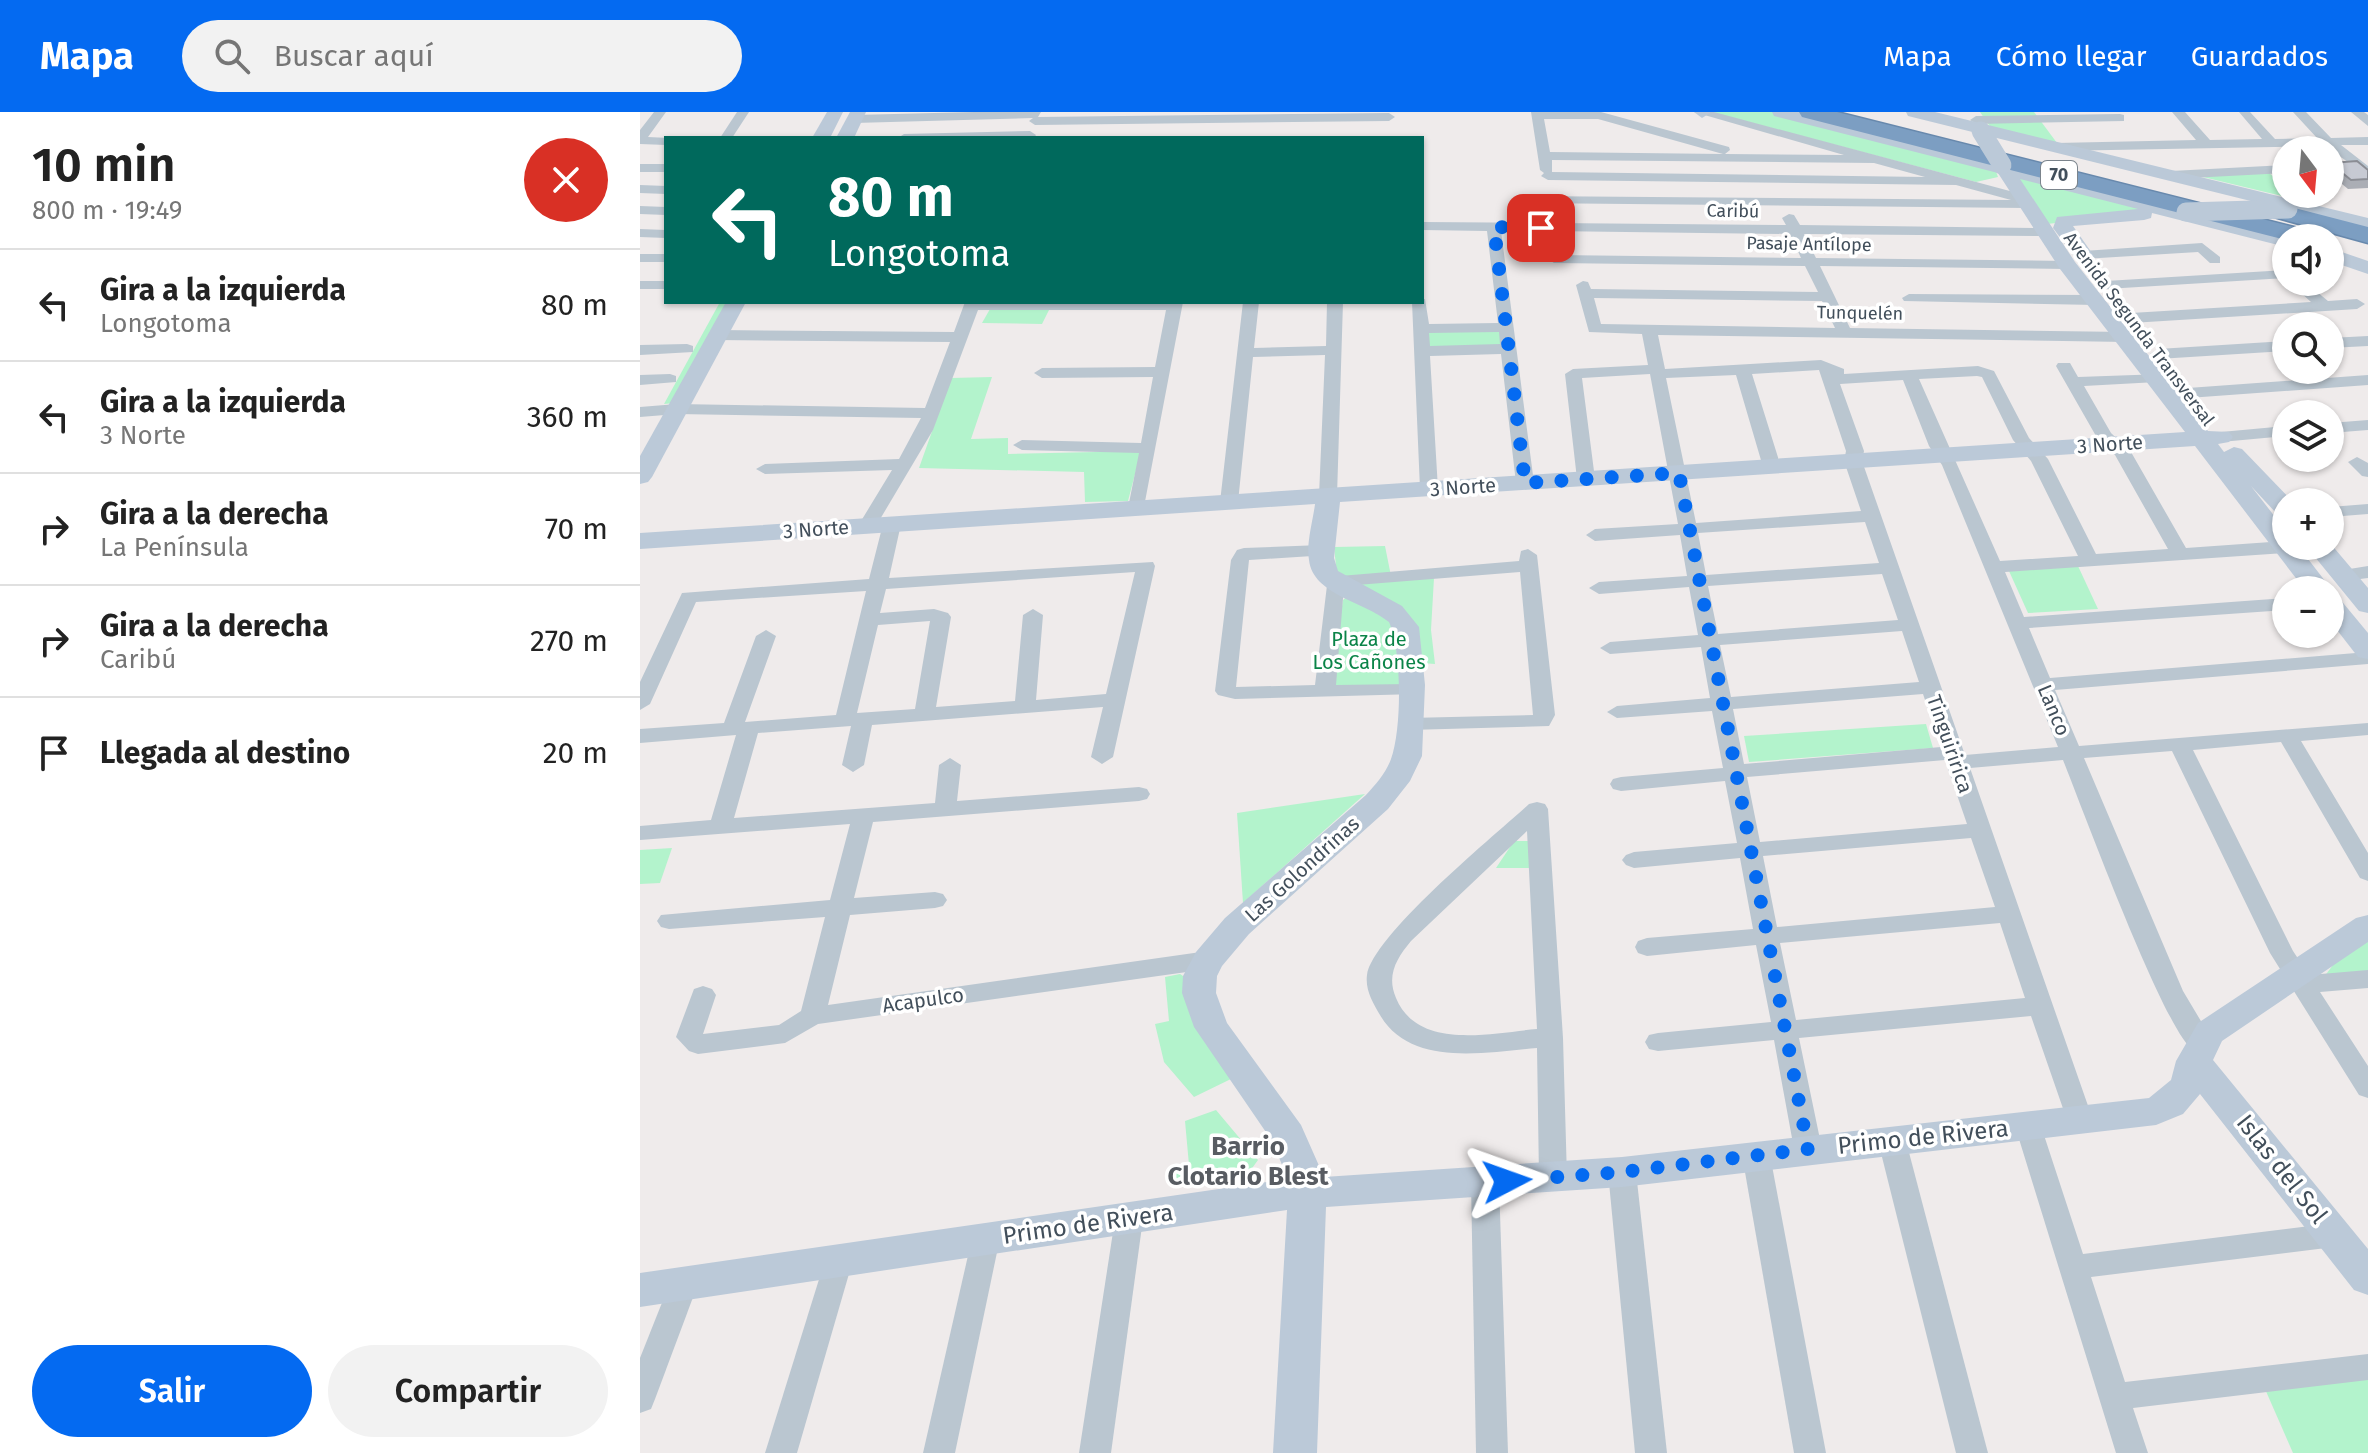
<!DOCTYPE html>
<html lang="es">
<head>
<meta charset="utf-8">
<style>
	body { margin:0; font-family:"Fira Sans",sans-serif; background:#f2f2f2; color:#222; height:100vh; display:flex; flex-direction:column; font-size:30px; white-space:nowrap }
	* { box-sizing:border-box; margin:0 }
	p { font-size:26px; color:#767676 }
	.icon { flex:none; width:44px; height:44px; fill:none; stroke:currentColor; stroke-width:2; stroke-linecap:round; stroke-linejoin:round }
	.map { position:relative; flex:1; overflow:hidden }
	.details { display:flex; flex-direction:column; background:#fff; width:640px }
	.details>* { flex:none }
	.top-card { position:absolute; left:24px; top:24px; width:760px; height:168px; border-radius:0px; box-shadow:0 2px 6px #0004; background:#00695c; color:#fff; overflow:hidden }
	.needle { width:52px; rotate:164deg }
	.tools { position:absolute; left:1632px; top:24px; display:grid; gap:16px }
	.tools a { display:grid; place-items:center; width:72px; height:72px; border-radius:50%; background:#fff; box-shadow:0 2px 6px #0004; font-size:40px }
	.pin { position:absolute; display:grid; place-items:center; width:68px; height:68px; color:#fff; margin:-34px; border-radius:16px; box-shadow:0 4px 12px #0006 }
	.me { position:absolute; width:88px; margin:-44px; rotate:86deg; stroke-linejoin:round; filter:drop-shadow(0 0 6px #0008) }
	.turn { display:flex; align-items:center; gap:28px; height:168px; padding:0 32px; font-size:36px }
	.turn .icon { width:104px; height:104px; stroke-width:2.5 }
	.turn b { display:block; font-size:56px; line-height:68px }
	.round { display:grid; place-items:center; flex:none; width:84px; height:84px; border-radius:42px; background:#f2f2f2 }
	.head { display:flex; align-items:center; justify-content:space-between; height:136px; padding:0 32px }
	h1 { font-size:48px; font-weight:600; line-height:60px }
	.action { display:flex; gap:16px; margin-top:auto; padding:16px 32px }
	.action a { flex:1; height:92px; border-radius:48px; background:#046af1; color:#fff; font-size:32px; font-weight:600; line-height:92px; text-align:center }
	.action a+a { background:#f2f2f2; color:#222 }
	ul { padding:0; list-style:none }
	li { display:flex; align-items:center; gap:24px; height:112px; padding:0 32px; border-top:2px solid #e0e0e0 }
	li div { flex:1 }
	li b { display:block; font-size:30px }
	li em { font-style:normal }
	header { display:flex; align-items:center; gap:48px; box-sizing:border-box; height:112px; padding:0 40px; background:#046af1; color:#fff }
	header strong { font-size:38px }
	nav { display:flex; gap:44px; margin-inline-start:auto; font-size:28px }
	.search { width:560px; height:72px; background:#f2f2f2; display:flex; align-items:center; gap:20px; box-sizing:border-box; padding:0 28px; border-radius:44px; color:#767676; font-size:30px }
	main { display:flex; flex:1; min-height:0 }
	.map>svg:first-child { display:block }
	.green { fill:#b3f3cc }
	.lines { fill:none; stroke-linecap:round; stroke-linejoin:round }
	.highway-casing { stroke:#6889ad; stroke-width:3 }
	.street { fill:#bac6d0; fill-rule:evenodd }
	.secondary { fill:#bbc9d8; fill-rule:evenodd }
	.highway { fill:#7c9ec2; fill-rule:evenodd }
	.secondary-bridge { stroke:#bbc9d8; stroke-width:19 }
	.wall { fill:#abaeb5 }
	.building { fill:#c7cad3; stroke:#8b8d94; stroke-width:2 }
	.route { stroke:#046af1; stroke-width:14; stroke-dasharray:0 25.2 }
	.labels { text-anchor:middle; stroke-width:7; stroke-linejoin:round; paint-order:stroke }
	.shield { fill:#fff; stroke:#7b848c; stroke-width:2 }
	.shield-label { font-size:18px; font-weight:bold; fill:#424f5b }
	.far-street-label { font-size:18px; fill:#424f5b; stroke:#fff }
	.street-label { font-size:20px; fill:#424f5b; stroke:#fff }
	.park-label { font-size:20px; fill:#0b8448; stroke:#fff }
	.near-street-label { font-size:24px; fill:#424f5b; stroke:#fff }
	.near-neighbourhood-label { font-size:26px; font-weight:bold; fill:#585c62; stroke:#fff }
</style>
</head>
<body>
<header>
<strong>Mapa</strong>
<div class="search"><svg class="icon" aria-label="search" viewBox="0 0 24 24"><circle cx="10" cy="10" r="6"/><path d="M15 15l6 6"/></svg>Buscar aquí</div>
<nav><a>Mapa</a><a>Cómo llegar</a><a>Guardados</a></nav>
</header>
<main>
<section class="details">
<div class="head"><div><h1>10 min</h1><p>800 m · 19:49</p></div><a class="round" style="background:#d93025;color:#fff"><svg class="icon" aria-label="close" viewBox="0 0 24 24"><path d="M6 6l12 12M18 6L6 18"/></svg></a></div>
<ul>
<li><svg class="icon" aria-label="left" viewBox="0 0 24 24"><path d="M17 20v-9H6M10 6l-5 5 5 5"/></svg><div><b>Gira a la izquierda</b><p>Longotoma</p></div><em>80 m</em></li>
<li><svg class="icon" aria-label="left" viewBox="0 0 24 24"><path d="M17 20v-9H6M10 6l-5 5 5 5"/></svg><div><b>Gira a la izquierda</b><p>3 Norte</p></div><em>360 m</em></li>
<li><svg class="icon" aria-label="right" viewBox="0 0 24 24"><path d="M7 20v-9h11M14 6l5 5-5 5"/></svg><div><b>Gira a la derecha</b><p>La Península</p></div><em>70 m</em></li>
<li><svg class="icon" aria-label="right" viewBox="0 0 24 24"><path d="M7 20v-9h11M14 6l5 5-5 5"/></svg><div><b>Gira a la derecha</b><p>Caribú</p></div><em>270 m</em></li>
<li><svg class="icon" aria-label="arrive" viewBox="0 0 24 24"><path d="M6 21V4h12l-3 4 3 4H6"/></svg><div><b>Llegada al destino</b></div><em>20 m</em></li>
</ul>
<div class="action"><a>Salir</a><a>Compartir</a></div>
</section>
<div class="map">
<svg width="1728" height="1341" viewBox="0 0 1728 1341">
	<rect width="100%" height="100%" fill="#efebeb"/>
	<g class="green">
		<polygon points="1071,0 1133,0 1355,57 1358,65 1336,70"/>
		<polygon points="1340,0 1394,0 1417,31 1351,16"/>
		<polygon points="1374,61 1520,99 1407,112"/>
		<polygon points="1629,61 1646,75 1646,82 1654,82 1662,89 1559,64"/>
		<polygon points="80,190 87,190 35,291 24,292"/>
		<polygon points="350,197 409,198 402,212 342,211"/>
		<polygon points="860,217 862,235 789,237 788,219"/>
		<polygon points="352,265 331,327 368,326 368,342 501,339 488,389 445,390 444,360 279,356 311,266"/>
		<polygon points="745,434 752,469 794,466 791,518 795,552 781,551 777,517 697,463 694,435"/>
		<polygon points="1438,454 1458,497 1388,501 1369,459"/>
		<polygon points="710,482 750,506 763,572 748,575 689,576 703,488"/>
		<polygon points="1286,612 1293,636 1109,650 1104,624"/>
		<polygon points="725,682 603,791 597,701"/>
		<polygon points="874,729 889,729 892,756 856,756"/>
		<polygon points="32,736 20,771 0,772 0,738"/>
		<polygon points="1728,828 1728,861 1684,865 1696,849"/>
		<polygon points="540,862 555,872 593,966 554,985 524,950 515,912 529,909 525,865"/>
		<polygon points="576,998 618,1048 610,1059 531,1071 530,1057 549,1053 545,1009"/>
		<polygon points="1728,1264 1728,1341 1653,1341 1625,1277"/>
	</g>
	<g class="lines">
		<defs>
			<g id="highway">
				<polygon points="1159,0 1197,0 1678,121 1682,126 1646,128 1162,5"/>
				<polygon points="1643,93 1728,115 1728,131 1634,105 1631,100 1634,95"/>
			</g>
		</defs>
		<use href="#highway" class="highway-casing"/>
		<g class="street">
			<polygon points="14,0 26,0 8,25 29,26 26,26 26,33 0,32 0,18"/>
			<polygon points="97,0 109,0 92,26 80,26"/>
			<polygon points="334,0 401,0 398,5 749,1 755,5 749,9 395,13 389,9 393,6 214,11 208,7 214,3"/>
			<path d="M891,0H961L1089,35L1090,38L1085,42L1204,43L1054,0H1074L1381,82V88L1393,92L1386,96L888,91L881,87L883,84L1371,88L1316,73L908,68L901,64L904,61L900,58ZM904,7H958L1083,42L910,40ZM912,48L1234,51L1285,65L912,60Z"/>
			<polygon points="1532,0 1545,0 1570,28 1622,27 1599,0 1610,0 1635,27 1677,26 1653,0 1666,0 1691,26 1728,25 1728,33 1701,33 1728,54 1728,64 1685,34 1416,39 1410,35 1416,31 1556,28"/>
			<polygon points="1711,0 1724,0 1728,3 1728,14"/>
			<polygon points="1480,2 1484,3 1484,9 1336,12 1330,8 1336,4"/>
			<polygon points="390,19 396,23 394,26 258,26 264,22"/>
			<rect x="0" y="52" width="26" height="8"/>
			<polygon points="1646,53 1646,61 1531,67 1524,63 1531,59"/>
			<polygon points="0,73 26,74 26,82 0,81"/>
			<polygon points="0,94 26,95 26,103 0,102"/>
			<path d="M1149,102L1154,103L1160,113L1403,116L1410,120L1403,124L1164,122L1176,146L1427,149L1434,153L1427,157L1180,154L1210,216L1486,220L1494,225L1486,230L1018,223L1025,257L1181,248L1204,257V262L1338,254L1354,259L1389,326L1408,347L1456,442L1528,437L1475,343L1456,324L1416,254L1418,251H1430L1438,265L1523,262L1525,265L1517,270L1444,274L1471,321L1491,340L1546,436L1645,429L1646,434L1654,435L1645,441L1365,460L1384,505L1646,486V498L1389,516L1410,566L1728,540V552L1415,578L1439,634L1728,611V623L1661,629L1728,741V769L1720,766L1641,630L1553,638L1653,839L1669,863L1728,858V876L1680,880L1728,954V986L1719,983L1630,841L1532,639L1444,646L1543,879L1574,931L1570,938C1564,939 1558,942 1553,938C1525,920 1441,693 1423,648L1330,656L1453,1008L1450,1015L1440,1018L1430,1015L1427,1008L1391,904L1159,926L1182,1037L1178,1045L1168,1048L1158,1045L1154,1037L1134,928L1018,939L1009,937L1005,930L1009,923L1018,921L1131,910L1116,833L1007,844L998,841L995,835L998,829L1007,826L1113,817L1100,746L994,756L986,753L982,748L986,743L994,740L1097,731L1085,669L981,679L973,677L970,672L973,667L981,665L1083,656L1072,599L977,606L967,600L977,594L1070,586L1061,535L970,542L960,536L970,530L1058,523L1049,475L959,482L949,476L959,470L1047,464L1040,423L955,429L946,423L955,417L1038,412L1010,262L942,266L955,367L946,372L937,367L925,262L933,257L1008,253L1002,222L949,220L936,173L943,169L948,170L951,177L1178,180L1165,154L914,151L898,141L895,119H861L894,371L885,376L876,371L861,242L790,244L798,377L789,382L780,377L772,190L785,187L789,212L858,211L847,119L782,118V110L1146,113L1142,106ZM909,119L1150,122L1161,146L917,143L912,139ZM954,186L1182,189L1195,216L961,212ZM859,220L860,232L790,234L789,221ZM1179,258L1206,339L1204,349L1221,399L1056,411L1026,266L1096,263L1123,355L1132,360L1141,355L1112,262ZM1337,264L1342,265L1373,328L1391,349L1438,444L1360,449L1279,267ZM1263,268L1289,334L1302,353L1418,635L1325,643L1222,349L1224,339L1200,272ZM1225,410L1239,451L1066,463L1058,421ZM1242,462L1258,508L1078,522L1068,474ZM1262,519L1279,570L1091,585L1080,533ZM1283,582L1301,635L1104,652L1093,597ZM1305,648L1327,712L1120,730L1107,665ZM1331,726L1355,795L1137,815L1123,744ZM1360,811L1385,886L1156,908L1140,831Z"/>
			<polygon points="0,117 26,118 26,126 0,125"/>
			<polygon points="1562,131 1580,145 1580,151 1570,151 1558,140 1443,147 1436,143 1443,139"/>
			<rect x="0" y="142" width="26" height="8"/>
			<polygon points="1646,158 1646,166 1466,177 1459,173 1466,169"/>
			<rect x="0" y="169" width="26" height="8"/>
			<polygon points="1649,170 1665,170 1688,189 1717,187 1725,192 1717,197 1491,211 1483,206 1491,201 1671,190"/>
			<polygon points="1269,182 1456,183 1464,188 1456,193 1264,189 1262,186"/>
			<polygon points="325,190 543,190 503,400 491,400 488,396 499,341 382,338 373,333 382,328 501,331 513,265 402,266 394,261 402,256 515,255 526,198 338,198 293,318 236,414 227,419 218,414 252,358 125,362 116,357 125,352 259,347 281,306 37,302 0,305 0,295 37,292 285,296 310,230 76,228 68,223 76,218 314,220"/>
			<polygon points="603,190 619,190 614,236 686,234 687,190 703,190 697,384 694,388 688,389 679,384 685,243 613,245 598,390 589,395 580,390"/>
			<polygon points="1728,224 1728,234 1690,236 1690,226"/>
			<polygon points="1646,229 1646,239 1518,247 1510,242 1518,237"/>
			<polygon points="47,232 53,234 53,240 0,243 0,233"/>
			<polygon points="30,262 36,264 36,270 0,273 0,263"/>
			<polygon points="1728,263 1728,273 1548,286 1540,281 1548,276"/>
			<polygon points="1728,308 1728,318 1690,321 1690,311"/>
			<polygon points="1646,314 1646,324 1581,330 1573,325 1581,320"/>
			<polygon points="1717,345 1728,351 1728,365 1722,364 1708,350"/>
			<polygon points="1728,392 1728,402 1690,405 1690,395"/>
			<path d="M252,407L261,412L249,466L513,450L515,454L473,645L462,652L451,645L463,595L232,613L224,653L213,660L202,653L211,614L118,621L94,706L295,691L299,653L310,646L321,653L317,689L499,675L507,677L510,682L507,687L499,689L233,710L214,786L295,780L303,782L307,788L303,794L295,796L210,803L188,893L568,839L577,842L580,848L577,854L568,857L178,912L145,931L58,942L49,939L36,925L54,877L63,874L72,877L76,883L63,922L139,913L161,899L185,805L29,817L21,815L17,809L21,803L190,788L210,712L0,728V714L71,708L96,623L0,631V617L84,611L116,524L126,518L136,524L105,610L196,603L226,479L56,490L10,592L0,598V570L42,481L229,467L243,412ZM495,460L466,582L396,588L403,503L393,497L383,503L375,589L296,595L311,505L308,501L294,497L240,501L246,477ZM290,509L275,597L217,601L238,513Z"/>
			<polygon points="681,433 690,439 688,443 609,448 596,575 675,573 688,465 879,449 881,439 888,437 897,443 915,603 909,614 769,618 758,612 769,606 893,603 880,460 704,474 696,573 770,572 780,578 777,582 595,587 578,583 575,579 591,448 597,438 604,436"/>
			<polygon points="1728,454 1728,466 1704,469 1695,463 1697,459"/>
			<path d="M897,690L905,692L908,697L923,926L927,1066L923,1074L913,1077L903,1074L899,1066L897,936C846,940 771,956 740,903C733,891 725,878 727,863C733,823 854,724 889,692ZM887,719L897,917C851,921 778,939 756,886C746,863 757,846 771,829Z"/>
			<polygon points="1388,1004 1398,1007 1401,1014 1443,1142 1694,1111 1704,1115 1708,1123 1704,1131 1694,1135 1451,1165 1485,1270 1728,1242 1728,1268 1493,1296 1508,1341 1476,1341 1375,1014 1378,1007"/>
			<polygon points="1252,1018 1262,1022 1266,1029 1348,1341 1316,1341 1238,1029 1242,1022"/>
			<polygon points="1116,1032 1126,1035 1130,1043 1186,1341 1154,1341 1102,1043 1106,1035"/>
			<polygon points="982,1049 992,1052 996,1060 1027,1341 995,1341 968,1060 972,1052"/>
			<polygon points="845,1060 855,1063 859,1071 868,1341 836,1341 831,1071 835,1063"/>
			<polygon points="489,1096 499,1099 503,1107 471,1341 439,1341 475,1107 479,1099"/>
			<polygon points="346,1114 356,1118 360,1126 315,1341 283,1341 332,1126 336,1118"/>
			<polygon points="199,1136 209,1140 213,1148 157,1341 125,1341 185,1148 189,1140"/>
			<polygon points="43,1160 53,1163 58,1172 15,1287 11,1297 0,1301 0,1246 33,1163"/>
		</g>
		<g class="secondary">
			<polygon points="187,0 203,0 190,26 172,26"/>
			<polygon points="210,0 226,0 214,26 196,26"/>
			<polygon points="1054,0 1070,0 1070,1 1062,6"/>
			<path d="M1132,0H1160L1355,50L1362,48L1371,54L1653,125L1646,126V135L1512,101L1511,106L1504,108L1433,114L1454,144L1444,150L1437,148L1413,116L1417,105L1498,97L1380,67L1435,150L1568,319L1589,320L1593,325L1589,330L1578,332L1584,340L1594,335L1602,337L1653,390H1646V404L1637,402L1611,374L1646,419V434H1658L1692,478L1690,481V478H1665L1555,334L700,390L694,446L698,459L762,494L779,515L785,573L782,644L770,669L748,697L609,822L582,854L577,864L576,881L587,911L661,1013L684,1065L982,1045L1509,986L1531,968L1536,949L1558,911L1716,806L1728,803V830L1582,929L1573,948L1728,1137V1183L1714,1178L1560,982L1543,1002L1516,1013L982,1075L686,1095L677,1341H633L647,1098L0,1195V1161L648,1067L632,1029L554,915L542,881L543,864L556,840L585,806L726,683C736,672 746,661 751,647C762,617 762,539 749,510C725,490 673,483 669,448C666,431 673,409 675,392L0,437V421L1545,320L1420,157L1358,61L1134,4Z"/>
			<polygon points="1266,0 1295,0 1728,106 1728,118 1268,4"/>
			<polygon points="1690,136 1728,149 1728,162 1690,149"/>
			<polygon points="86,190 106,190 12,365 8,370 0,372 0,344"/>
			<polygon points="1690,431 1728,476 1728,501 1719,499 1666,434 1690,434"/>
			<polygon points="1690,484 1699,486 1728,521 1728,547 1718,545 1690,509"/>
		</g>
		<use href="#highway" class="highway"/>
		<g class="secondary-bridge">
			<polyline points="1341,19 1362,53"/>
			<polyline points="1546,100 1648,97"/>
		</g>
	</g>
	<polygon class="wall" points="1690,51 1728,58 1728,76 1708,77 1690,62"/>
	<polygon class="building" points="1717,49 1728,58 1728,67 1711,68 1690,51"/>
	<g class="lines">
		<polyline class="route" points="867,1069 982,1060 1168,1037 1039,361 885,371 854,115 901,116"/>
	</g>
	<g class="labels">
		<rect class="shield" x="1401" y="49" width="36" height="28" rx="6"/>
		<g class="shield-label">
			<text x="1419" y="69">70</text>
		</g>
		<g class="far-street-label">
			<text transform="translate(1093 99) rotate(1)" y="6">Caribú</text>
			<text transform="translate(1169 132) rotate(1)" y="6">Pasaje Antílope</text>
			<text transform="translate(1220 201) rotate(1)" y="6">Tunquelén</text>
			<text transform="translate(1499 217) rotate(53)" y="6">Avenida Segunda Transversal</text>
		</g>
		<g class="street-label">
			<text transform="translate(1470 332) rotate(-4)" y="7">3 Norte</text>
			<text transform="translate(823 375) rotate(-4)" y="7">3 Norte</text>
			<text transform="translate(176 417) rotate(-4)" y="7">3 Norte</text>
			<text transform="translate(1414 598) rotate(67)" y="7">Lanco</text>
			<text transform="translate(1310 632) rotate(71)" y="7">Tinguiririca</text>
			<text transform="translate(662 757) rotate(-42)" y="7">Las Golondrinas</text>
			<text transform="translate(283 888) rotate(-8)" y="7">Acapulco</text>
		</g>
		<g class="park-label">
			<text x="729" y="534">Plaza de<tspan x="729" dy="23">Los Cañones</tspan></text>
		</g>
		<g class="near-street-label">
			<text transform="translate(1283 1025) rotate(-6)" y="8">Primo de Rivera</text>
			<text transform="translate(1642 1057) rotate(52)" y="8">Islas del Sol</text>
			<text transform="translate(448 1112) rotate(-8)" y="8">Primo de Rivera</text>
		</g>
		<g class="near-neighbourhood-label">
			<text x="608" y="1043">Barrio<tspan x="608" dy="30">Clotario Blest</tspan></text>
		</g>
	</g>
</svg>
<div class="tools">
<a><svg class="needle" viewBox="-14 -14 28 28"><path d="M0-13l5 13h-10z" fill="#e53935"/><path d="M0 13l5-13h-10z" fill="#767676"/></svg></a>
<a><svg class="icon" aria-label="sound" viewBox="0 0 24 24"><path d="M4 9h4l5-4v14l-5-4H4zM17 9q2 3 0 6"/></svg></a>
<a><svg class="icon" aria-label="search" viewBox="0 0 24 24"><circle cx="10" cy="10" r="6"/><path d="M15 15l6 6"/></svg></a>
<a><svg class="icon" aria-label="layers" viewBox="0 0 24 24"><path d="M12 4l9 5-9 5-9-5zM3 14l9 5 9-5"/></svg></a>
<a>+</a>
<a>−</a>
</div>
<div class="pin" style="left:901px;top:116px;background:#d93025"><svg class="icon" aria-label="arrive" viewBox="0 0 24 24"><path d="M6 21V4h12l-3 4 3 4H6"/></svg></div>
<svg class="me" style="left:867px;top:1069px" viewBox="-20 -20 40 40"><path d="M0-17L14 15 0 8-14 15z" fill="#046af1" stroke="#fff" stroke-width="4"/></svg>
<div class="top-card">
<div class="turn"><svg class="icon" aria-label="left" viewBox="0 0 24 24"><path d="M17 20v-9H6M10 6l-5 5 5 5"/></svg><div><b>80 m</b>Longotoma</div></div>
</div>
</div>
</main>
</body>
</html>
